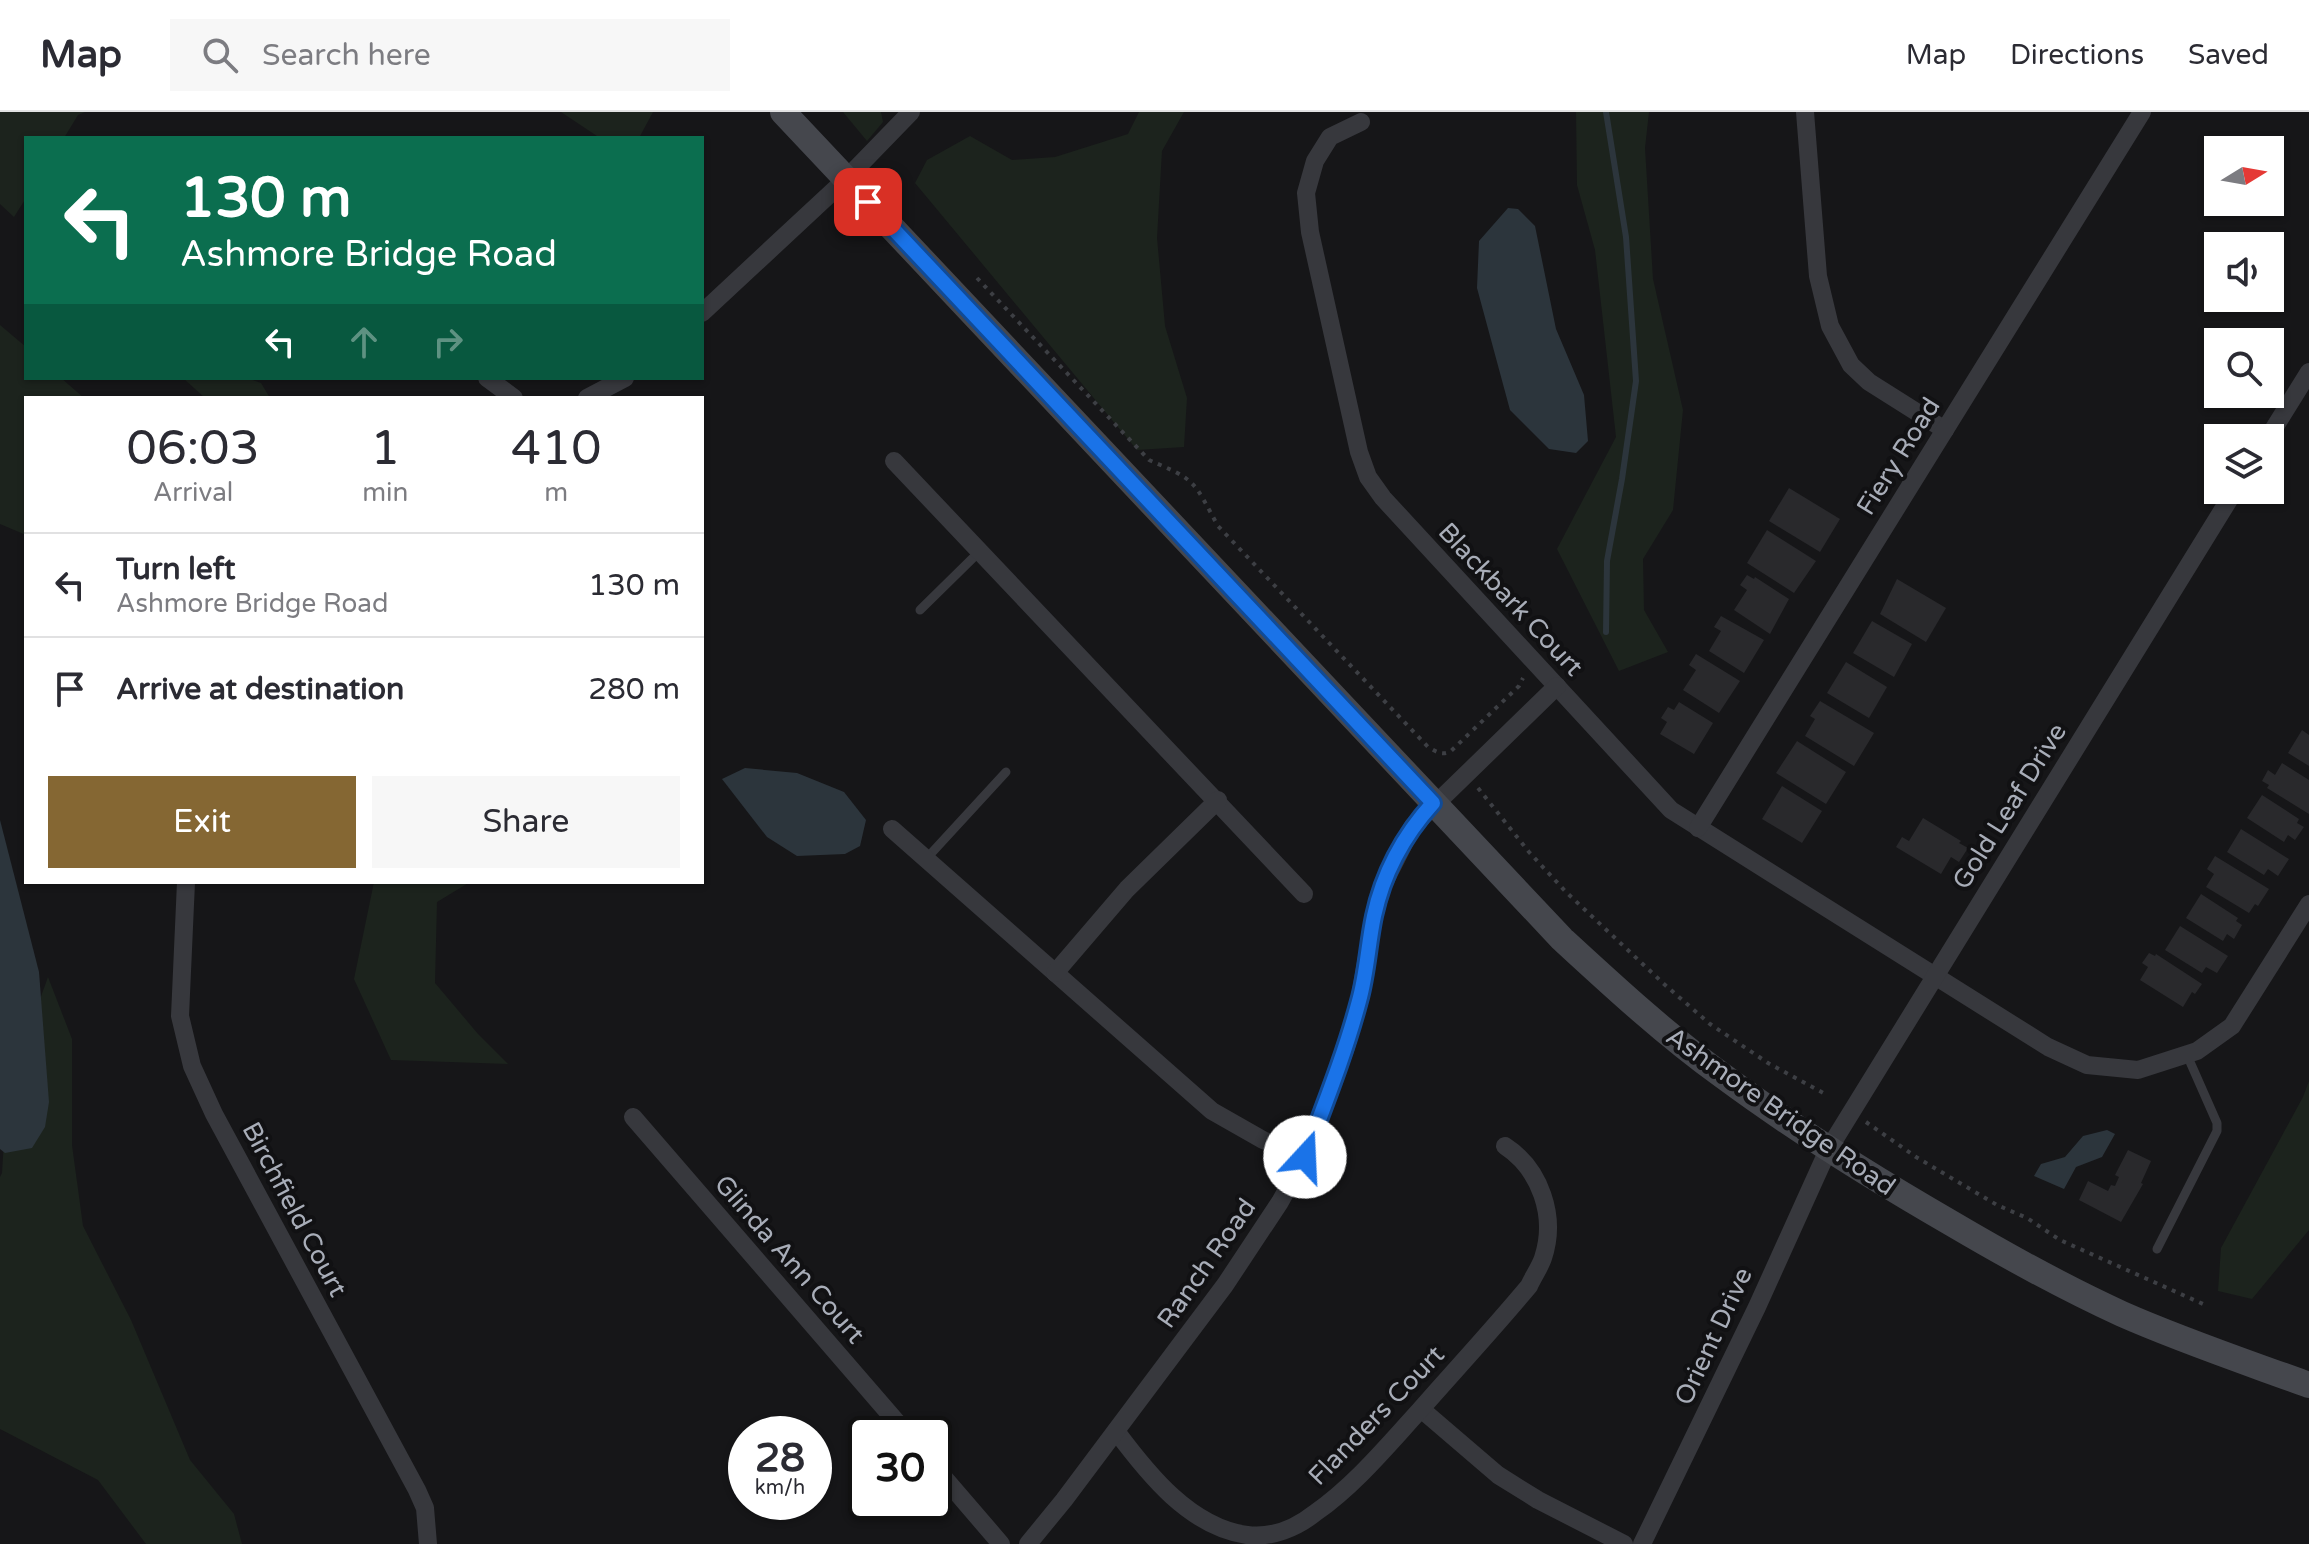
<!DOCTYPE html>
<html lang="en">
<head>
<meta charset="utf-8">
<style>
	body { margin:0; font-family:"Varela Round",sans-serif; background:#f7f7f7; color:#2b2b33; height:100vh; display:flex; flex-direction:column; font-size:30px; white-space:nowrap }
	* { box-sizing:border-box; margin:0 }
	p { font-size:26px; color:#7c7c81 }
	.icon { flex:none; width:44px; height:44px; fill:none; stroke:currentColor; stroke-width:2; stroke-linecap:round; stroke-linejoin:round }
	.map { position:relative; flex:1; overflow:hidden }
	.details { position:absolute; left:24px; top:284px; width:680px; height:488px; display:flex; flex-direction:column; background:#fff; border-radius:0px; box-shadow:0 2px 6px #0004 }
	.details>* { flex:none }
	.top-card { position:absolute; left:24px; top:24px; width:680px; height:244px; border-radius:0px; box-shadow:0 2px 6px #0004; background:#0b6e4f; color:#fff; overflow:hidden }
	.needle { width:52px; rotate:79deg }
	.fabs { position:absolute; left:2204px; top:24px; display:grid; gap:16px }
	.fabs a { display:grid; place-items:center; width:80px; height:80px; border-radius:0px; background:#fff; box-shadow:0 2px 6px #0004; font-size:40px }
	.speed { position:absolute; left:728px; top:1304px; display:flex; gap:16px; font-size:40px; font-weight:700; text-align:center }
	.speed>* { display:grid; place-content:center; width:104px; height:104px; border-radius:50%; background:#fff; box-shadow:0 2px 6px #0004; line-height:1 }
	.speed small { font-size:20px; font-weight:400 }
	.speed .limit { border:4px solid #111; border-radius:12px; background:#fff; color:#111 }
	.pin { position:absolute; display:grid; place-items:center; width:68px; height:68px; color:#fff; margin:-34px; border-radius:16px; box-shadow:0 4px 12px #0006 }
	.me { position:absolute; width:88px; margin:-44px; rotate:20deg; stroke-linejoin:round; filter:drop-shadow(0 0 6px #0008) }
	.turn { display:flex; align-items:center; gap:28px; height:168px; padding:0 24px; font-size:36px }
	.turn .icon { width:104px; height:104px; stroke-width:2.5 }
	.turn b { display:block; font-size:56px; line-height:68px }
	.lanes { display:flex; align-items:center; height:76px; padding:0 24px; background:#0003; justify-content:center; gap:40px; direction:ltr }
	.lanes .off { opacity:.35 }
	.eta { display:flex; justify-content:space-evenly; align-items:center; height:136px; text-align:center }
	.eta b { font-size:48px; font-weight:600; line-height:56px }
	.action { display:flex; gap:16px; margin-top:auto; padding:16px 24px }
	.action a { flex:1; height:92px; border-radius:0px; background:#856733; color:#fff; font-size:32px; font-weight:600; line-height:92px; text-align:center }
	.action a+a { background:#f7f7f7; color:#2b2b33 }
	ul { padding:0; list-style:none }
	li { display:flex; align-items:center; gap:24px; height:104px; padding:0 24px; border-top:2px solid #e1e1e2 }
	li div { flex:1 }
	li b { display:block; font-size:30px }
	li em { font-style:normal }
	header { display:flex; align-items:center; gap:48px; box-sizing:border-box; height:112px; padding:0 40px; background:#fff; border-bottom:2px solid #e1e1e2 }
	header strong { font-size:38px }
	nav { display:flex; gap:44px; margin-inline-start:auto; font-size:28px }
	.search { width:560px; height:72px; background:#f7f7f7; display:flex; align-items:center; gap:20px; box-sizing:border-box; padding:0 28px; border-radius:0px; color:#7c7c81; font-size:30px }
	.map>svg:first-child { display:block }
	.green { fill:#1c231d }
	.water { fill:#2c353c }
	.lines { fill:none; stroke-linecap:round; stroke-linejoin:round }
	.stream { stroke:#2c353c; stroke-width:6 }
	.building { fill:#29292c }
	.path { stroke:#3d3f44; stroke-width:4; stroke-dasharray:4 6; stroke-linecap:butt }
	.service { stroke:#37383d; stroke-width:9 }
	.minor { stroke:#37383d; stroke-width:18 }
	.secondary { stroke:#45474d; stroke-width:26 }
	.route-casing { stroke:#114b97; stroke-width:20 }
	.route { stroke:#1a73e8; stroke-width:14 }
	.labels { text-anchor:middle; stroke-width:8; stroke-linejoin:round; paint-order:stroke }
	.street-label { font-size:26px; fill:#a8adb8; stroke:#111113 }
</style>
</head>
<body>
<header>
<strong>Map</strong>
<div class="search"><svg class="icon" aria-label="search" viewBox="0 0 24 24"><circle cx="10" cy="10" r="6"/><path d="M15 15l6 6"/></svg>Search here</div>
<nav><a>Map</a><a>Directions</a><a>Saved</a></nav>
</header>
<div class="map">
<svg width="2309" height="1432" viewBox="0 0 2309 1432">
	<rect width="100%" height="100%" fill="#161618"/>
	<g class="green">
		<polygon points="0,0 85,0 78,3 64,26 26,26 26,86 14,105 0,92"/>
		<polygon points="561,0 653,0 639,26 600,26"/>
		<polygon points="843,0 881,0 883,10 867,29"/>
		<polygon points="1139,0 1184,0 1162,39 1157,126 1165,214 1187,286 1184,335 1137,338 915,71 927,48 970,24 1012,48 1055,45 1128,22"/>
		<polygon points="1576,0 1649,0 1645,36 1653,167 1683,298 1673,398 1643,447 1644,498 1668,540 1619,559 1557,437 1616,325 1595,138 1577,73"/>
		<polygon points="0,213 26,235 26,266 61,266 84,286 26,286 26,423 0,412"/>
		<polygon points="183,266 247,266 261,271 270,286 205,286"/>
		<polygon points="374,770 470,770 437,790 435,871 478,922 508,952 391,948 354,867"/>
		<polygon points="48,865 72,927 72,1033 83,1114 131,1208 190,1348 234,1402 242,1432 146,1432 98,1368 0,1317 0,1065 2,1061 7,979"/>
		<polygon points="2309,969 2309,1118 2252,1187 2218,1179 2221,1136 2303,985"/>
	</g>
	<g class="water">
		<polygon points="1508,96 1518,97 1535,114 1556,217 1584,283 1588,329 1576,341 1549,337 1510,298 1477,176 1479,129"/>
		<polygon points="745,656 797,661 844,680 866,708 860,734 845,742 797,744 767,725 722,667"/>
		<polygon points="0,708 39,860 49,990 45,1015 32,1036 5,1041 0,1037"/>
		<polygon points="2107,1018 2115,1022 2102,1045 2076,1055 2064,1077 2034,1064 2041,1052 2065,1045 2083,1024"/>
	</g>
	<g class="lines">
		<polyline class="stream" points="1606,520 1607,449 1622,367 1636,269 1626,125 1606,0"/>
	</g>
	<g class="building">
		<polygon points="1789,376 1840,407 1820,440 1769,409"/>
		<polygon points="1767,418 1816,449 1794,481 1747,451"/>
		<polygon points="1747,463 1754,467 1755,465 1789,487 1770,522 1734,498 1747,478 1740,473"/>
		<polygon points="1897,467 1946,496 1926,530 1880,502"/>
		<polygon points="1721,504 1764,528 1744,561 1709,539 1721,519 1714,515"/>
		<polygon points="1872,509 1912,532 1894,565 1853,541"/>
		<polygon points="1696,542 1740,569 1719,601 1683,578 1696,558 1689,553"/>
		<polygon points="1846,550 1887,575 1869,606 1827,581"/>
		<polygon points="1820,589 1874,621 1854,654 1805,624 1815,607 1810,604"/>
		<polygon points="1679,590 1713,611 1694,642 1660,622 1667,610 1661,606 1668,595 1674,598"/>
		<polygon points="2302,618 2309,623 2309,654 2288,641"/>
		<polygon points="1797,629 1846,660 1826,692 1776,661"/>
		<polygon points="2282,651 2309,668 2309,702 2267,676 2269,673 2262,669 2268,658 2275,663"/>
		<polygon points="1782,674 1822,699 1802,731 1762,707"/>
		<polygon points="2262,683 2299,707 2297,711 2304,715 2295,728 2288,723 2284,730 2247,706"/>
		<polygon points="1923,706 1961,729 1959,731 1968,736 1959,750 1951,745 1941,762 1896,735 1902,725 1909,729"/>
		<polygon points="2241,717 2289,747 2278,764 2268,757 2264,763 2227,740"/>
		<polygon points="2215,744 2269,777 2258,794 2255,792 2249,801 2206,775 2214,762 2207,757"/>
		<polygon points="2201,782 2238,806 2236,809 2242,813 2234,827 2227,822 2223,829 2186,806"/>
		<polygon points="2180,814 2228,844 2217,861 2206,855 2202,861 2165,838"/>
		<polygon points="2149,841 2155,844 2156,842 2202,872 2195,882 2192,880 2183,895 2140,868 2148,855 2142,851"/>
		<polygon points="2128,1038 2151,1049 2141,1071 2143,1072 2121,1110 2079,1088 2088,1069 2108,1079 2111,1073 2115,1074 2119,1065 2115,1063"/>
	</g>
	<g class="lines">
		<g class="path">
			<path d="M977,166L1149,348C1198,369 1193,369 1218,414L1428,635C1437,640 1442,644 1451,639L1519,574L1523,566"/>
			<polyline points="1478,676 1529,740 1566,780 1664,872 1710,912 1768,951 1827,983"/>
			<polyline points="1866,1010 1916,1045 1997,1093 2027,1106 2060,1128 2203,1192"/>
		</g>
		<g class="service">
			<polyline points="920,498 980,439"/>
			<polyline points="926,747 1006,660"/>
			<polyline points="2157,1137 2217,1019 2217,1011 2187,943"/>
		</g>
		<g class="minor">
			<polyline points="1805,0 1818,164 1830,214 1851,253 1869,270 1945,318"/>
			<polyline points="1361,10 1330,25 1315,49 1306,81 1310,120 1359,340 1368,365 1383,386 1671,698 2048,935 2087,953 2138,958 2197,939 2232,914 2309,792"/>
			<polyline points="702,201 846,67 911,0"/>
			<polyline points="487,266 514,286"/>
			<polyline points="587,286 625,266"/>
			<polyline points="2268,326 2309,260"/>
			<polyline points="894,349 1304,782"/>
			<polyline points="1698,716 2142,0"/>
			<polyline points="892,717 1212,999 1263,1028 1305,1045"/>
			<polyline points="186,770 180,904 192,954 214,1002 417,1378 425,1396 428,1432"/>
			<polyline points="1055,861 1127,777 1218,688"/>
			<polyline points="633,1005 907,1322"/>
			<polyline points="1421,1297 1498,1363 1538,1388 1624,1432"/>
			<path d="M1116,1319C1148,1362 1190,1415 1247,1423C1272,1426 1296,1416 1315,1401C1355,1373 1387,1334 1420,1298C1456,1257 1494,1216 1529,1174C1533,1165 1540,1155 1543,1146C1557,1104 1540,1057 1505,1034"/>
			<polyline points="934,1354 1001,1432"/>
			<polyline points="1028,1432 1064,1388 1225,1173 1280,1090 1305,1045 1346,935 1360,885 1374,804 1383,773 1413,714 1557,574"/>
			<polyline points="1642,1432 1757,1195 1828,1038 2235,378"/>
		</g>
		<path class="secondary" d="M783,0L1562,827C1613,874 1666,923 1723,964C1796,1018 1873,1066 1951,1111C2007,1144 2063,1175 2122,1202C2183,1229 2246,1250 2309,1273"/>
	</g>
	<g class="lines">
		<defs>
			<path id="route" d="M868,90L1433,691C1404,723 1383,762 1374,804C1368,832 1367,861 1359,889C1345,942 1324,994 1305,1045"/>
		</defs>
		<use href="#route" class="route-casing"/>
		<use href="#route" class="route"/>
	</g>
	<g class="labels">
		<g class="street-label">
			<text transform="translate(1898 344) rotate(-58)" y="9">Fiery Road</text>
			<text transform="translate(1511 487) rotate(47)" y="9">Blackbark Court</text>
			<text transform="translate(2009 694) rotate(-58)" y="9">Gold Leaf Drive</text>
			<text transform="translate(1781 999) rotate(35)" y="9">Ashmore Bridge Road</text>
			<text transform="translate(295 1097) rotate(62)" y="9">Birchfield Court</text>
			<text transform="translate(790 1147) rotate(49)" y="9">Glinda Ann Court</text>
			<text transform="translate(1206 1151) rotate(-55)" y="9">Ranch Road</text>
			<text transform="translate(1713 1224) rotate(-65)" y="9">Orient Drive</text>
			<text transform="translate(1376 1303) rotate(-46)" y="9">Flanders Court</text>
		</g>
	</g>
</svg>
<div class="fabs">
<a><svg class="needle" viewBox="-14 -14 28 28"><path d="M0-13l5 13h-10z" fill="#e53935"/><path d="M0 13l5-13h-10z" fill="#7c7c81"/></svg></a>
<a><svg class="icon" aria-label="sound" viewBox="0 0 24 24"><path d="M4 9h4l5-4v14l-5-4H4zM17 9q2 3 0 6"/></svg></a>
<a><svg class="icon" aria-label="search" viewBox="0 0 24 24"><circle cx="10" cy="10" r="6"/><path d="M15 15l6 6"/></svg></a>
<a><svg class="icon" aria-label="layers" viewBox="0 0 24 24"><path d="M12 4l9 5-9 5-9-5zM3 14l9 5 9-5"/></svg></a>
</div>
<div class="speed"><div>28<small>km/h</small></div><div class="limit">30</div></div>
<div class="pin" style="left:868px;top:90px;background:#d93025"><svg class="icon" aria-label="arrive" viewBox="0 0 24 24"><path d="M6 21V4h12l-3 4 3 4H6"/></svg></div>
<svg class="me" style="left:1305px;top:1045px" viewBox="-20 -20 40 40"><circle r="19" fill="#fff"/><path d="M0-13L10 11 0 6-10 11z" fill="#1a73e8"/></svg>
<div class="top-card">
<div class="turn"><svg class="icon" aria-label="left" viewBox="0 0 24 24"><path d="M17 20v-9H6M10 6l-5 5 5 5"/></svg><div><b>130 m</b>Ashmore Bridge Road</div></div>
<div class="lanes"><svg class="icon" aria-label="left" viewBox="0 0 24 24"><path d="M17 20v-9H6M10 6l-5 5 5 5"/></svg><svg class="icon off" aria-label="ahead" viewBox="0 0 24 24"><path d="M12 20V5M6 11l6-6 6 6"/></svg><svg class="icon off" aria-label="right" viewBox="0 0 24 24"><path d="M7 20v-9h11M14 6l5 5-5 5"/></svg></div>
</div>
<section class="details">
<div class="eta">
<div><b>06:03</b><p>Arrival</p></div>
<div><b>1</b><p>min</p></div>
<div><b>410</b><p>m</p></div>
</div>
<ul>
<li><svg class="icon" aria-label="left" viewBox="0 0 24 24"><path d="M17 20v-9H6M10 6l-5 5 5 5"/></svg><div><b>Turn left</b><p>Ashmore Bridge Road</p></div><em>130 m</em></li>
<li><svg class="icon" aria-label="arrive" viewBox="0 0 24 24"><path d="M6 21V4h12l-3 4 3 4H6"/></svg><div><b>Arrive at destination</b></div><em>280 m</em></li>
</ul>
<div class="action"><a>Exit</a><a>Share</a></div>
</section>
</div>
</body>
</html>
